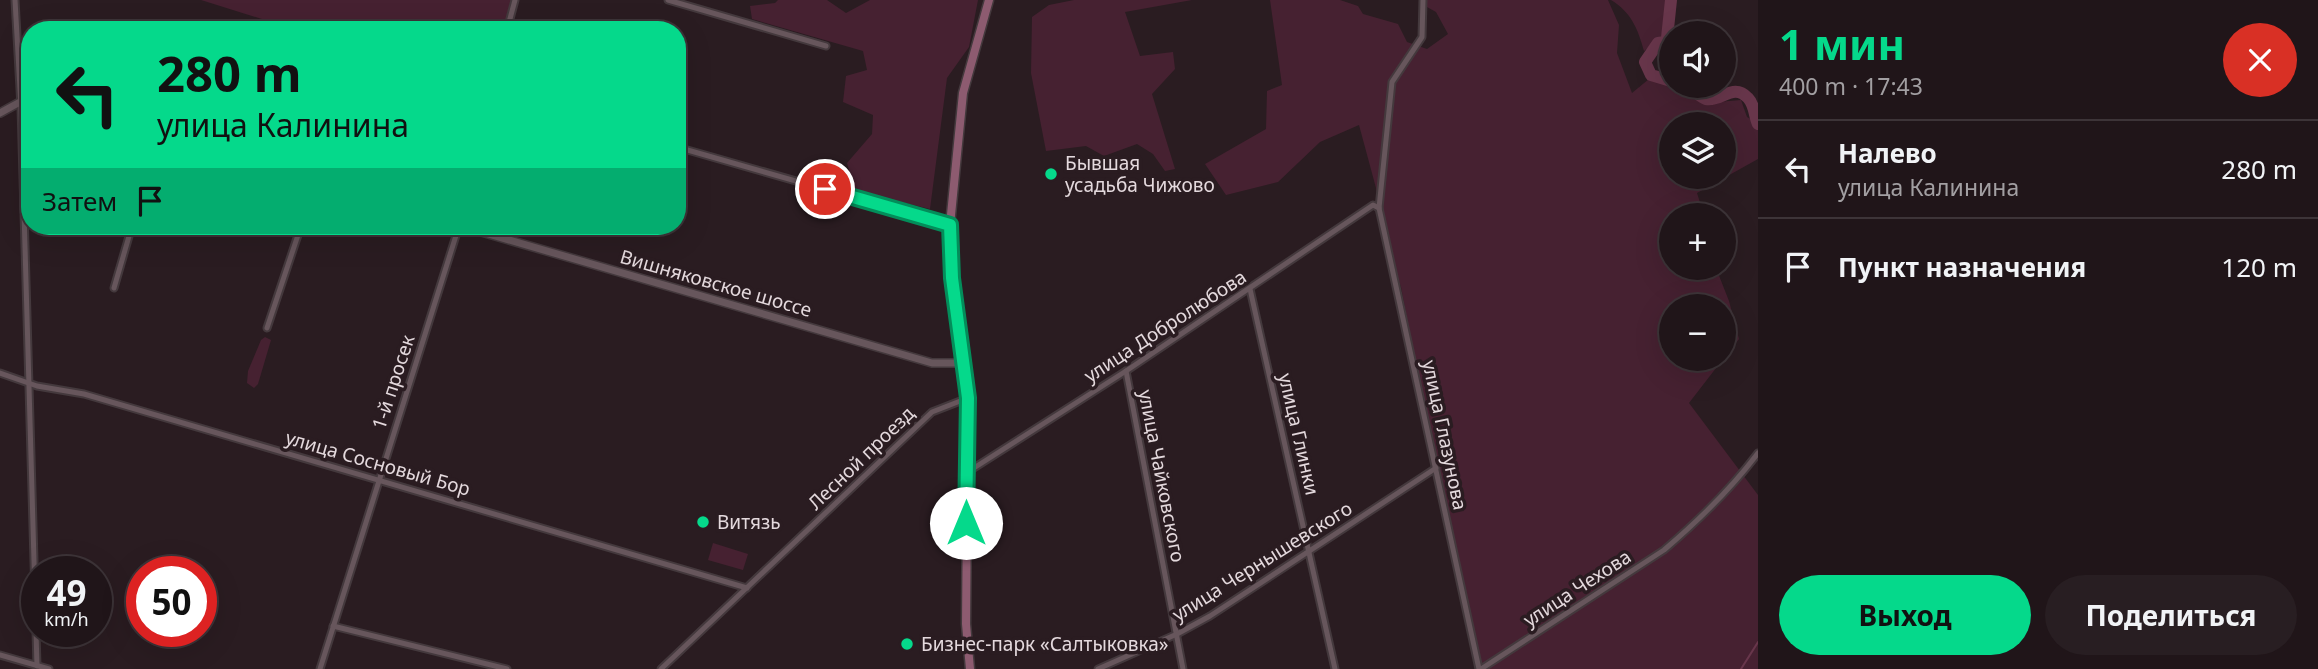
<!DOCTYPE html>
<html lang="ru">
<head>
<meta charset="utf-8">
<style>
	body { margin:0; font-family:"Noto Sans",sans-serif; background:#281e22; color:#f1f3f6; height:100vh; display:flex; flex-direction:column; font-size:26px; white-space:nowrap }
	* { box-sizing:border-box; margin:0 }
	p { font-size:23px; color:#a29fa2 }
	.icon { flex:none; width:38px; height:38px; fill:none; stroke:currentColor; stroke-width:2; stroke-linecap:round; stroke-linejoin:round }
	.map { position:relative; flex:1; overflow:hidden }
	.side { display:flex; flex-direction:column; background:#201519; width:560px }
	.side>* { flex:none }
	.banner { position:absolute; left:21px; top:21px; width:665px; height:214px; border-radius:28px; box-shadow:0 7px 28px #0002,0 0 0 2px #3d3438; background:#05d98b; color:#111; overflow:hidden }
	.fabs { position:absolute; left:1659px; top:21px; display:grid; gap:14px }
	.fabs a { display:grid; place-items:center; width:77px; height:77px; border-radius:50%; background:#201519; box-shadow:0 7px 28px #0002,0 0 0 2px #3d3438; font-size:35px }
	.speed { position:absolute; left:21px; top:556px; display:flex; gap:14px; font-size:35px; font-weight:700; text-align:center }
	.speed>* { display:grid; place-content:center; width:91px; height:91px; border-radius:50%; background:#201519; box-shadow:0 7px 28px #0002,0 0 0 2px #3d3438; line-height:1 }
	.speed small { font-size:18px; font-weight:400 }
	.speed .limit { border:10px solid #d22; background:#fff; color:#111 }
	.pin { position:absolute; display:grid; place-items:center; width:60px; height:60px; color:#fff; margin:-30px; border:4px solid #fff; border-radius:50%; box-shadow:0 2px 7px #0007 }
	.me { position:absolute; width:77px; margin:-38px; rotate:0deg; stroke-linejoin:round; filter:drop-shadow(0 0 5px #0008) }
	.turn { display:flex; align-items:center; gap:24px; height:147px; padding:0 21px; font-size:32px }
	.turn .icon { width:91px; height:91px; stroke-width:2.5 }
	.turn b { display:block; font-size:49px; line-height:60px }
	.then { display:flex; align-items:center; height:66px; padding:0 21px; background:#0003; gap:14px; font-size:26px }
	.round { display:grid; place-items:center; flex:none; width:74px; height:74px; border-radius:37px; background:#281e22 }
	.overview { display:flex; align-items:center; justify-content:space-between; height:119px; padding:0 21px }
	h1 { font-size:42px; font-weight:700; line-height:52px; color:#05d98b }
	.cta { display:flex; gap:14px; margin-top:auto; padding:14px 21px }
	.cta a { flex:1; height:80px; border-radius:42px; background:#05d98b; color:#111; font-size:28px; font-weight:700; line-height:80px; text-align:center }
	.cta a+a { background:#281e22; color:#f1f3f6 }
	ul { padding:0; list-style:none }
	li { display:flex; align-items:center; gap:21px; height:98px; padding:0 21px; border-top:2px solid #3d3438 }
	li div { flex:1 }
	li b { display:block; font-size:26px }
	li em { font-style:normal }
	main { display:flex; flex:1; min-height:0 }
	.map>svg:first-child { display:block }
	.green { fill:#462131; fill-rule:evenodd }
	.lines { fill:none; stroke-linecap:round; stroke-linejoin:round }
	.stream { stroke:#68364b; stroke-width:2 }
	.river { stroke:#68364b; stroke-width:12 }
	.minor-casing { stroke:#44393d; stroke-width:9 }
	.tertiary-casing { stroke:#44393d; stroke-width:10 }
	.secondary-casing { stroke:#44393d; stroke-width:11 }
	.minor { stroke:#67565c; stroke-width:5 }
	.tertiary { stroke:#67565c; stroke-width:7 }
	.secondary { stroke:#8d5b70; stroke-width:8 }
	.route-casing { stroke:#038d5a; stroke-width:18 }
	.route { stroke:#05d98b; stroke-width:12 }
	.poi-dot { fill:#05d98b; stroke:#2a1c21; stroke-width:2.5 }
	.labels { text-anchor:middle; stroke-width:7; stroke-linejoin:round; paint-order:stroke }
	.poi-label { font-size:19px; fill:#e4d9dd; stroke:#2a1c21; text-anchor:start }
	.street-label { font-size:19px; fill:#e4d9dd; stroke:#2a1c21 }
</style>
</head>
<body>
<main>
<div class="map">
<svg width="1758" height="669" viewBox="0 0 1758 669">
	<rect width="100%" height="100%" fill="#2a1c21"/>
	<g class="green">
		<polygon points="201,0 511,0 503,30 297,30"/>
		<polygon points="778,0 827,0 846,13 870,0 978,0 969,47 947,78 930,209 855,191 847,163 872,134 873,115 843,102 846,76 867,70 863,51 752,19 750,6 775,3"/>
		<polygon points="1074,0 1192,0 1125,12 1140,56 1173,52 1175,69 1152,94 1175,169 1165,171 1153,154 1137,144 1104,156 1086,146 1046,151 1031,73 1032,17 1049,5"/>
		<path d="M1270,0H1340L1358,6L1363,14L1398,24L1407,42L1427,49L1448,34L1436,12L1427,7L1426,0H1608L1619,25L1617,53L1632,93L1649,79L1671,81V86H1689L1694,99L1706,103L1741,100L1747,117L1758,123V159L1697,193L1704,215H1671V268H1716L1729,301L1739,339L1724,358V306H1671V359H1723L1689,403L1758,495V669H1481L1436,468L1401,287L1383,233L1376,188L1359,125L1320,142L1278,182L1226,195L1205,164L1266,129L1267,91L1282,85ZM1671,124H1724V177H1671Z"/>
		<path d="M1611,0H1667L1664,35L1644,51C1638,29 1631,12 1611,0Z"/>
		<polygon points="265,337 271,340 258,384 254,388 247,383 248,371 261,340"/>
		<polygon points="713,543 748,554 743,570 708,560"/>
	</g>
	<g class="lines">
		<polyline class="stream" points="1741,669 1758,642"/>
		<g class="river">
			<polyline points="1671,81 1651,75 1645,62 1658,43 1665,42 1667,38 1671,0"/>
			<path d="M1687,86C1693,90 1700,97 1706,99C1722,102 1733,82 1748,98C1755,105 1754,116 1758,124"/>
		</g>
		<defs>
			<g id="minor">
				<polyline points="15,0 21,107 37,666"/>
				<polyline points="668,0 826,46"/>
				<polyline points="1423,0 1422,37 1392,82 1379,208 1479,669"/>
				<polyline points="507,30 515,0"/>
				<polyline points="677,147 950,225"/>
				<polyline points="114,288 132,226"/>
				<polyline points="1250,289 1335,669"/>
				<polyline points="267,328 301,226"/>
				<polyline points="1126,371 1183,669"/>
				<polyline points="0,373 37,386 84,394 747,588"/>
				<polyline points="966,473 1126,371 1373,205 1379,208"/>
				<polyline points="333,626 507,669"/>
				<polyline points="0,655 49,669"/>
				<polyline points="320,669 459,226"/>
				<polyline points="661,669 932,412 968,398"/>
				<polyline points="1098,669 1177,634 1210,616 1436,468"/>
				<path d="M1481,669L1664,550C1698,521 1731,489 1758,453"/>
			</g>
			<g id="tertiary">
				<polyline points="0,113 20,102 30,102"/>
				<polyline points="461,226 932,363 963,363"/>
			</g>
			<polyline id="secondary" points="970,669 966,624 968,398 952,278 950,225 963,93 989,0"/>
		</defs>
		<use href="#minor" class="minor-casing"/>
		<use href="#tertiary" class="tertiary-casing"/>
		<use href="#secondary" class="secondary-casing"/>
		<use href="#minor" class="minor"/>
		<use href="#tertiary" class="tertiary"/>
		<use href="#secondary" class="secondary"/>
	</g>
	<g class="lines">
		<defs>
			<polyline id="route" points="825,189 950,225 952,278 968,398 966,523"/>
		</defs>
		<use href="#route" class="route-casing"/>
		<use href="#route" class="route"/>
	</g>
	<g class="poi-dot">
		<circle cx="1051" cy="174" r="7"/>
		<circle cx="703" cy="522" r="7"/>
		<circle cx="907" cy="644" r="7"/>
	</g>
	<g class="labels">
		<g class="poi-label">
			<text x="1065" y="170">Бывшая<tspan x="1065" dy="22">усадьба Чижово</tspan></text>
			<text x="717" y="529">Витязь</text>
			<text x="921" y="651">Бизнес-парк «Салтыковка»</text>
		</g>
		<g class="street-label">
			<text transform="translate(716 283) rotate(16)" y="7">Вишняковское шоссе</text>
			<text transform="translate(1165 326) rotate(-33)" y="7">улица Добролюбова</text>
			<text transform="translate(393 382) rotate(-72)" y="7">1-й просек</text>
			<text transform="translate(1299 434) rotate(77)" y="7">улица Глинки</text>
			<text transform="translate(1445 435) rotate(78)" y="7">улица Глазунова</text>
			<text transform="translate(861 458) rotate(-44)" y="7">Лесной проезд</text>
			<text transform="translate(378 463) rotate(16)" y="7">улица Сосновый Бор</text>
			<text transform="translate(1162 476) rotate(79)" y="7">улица Чайковского</text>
			<text transform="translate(1262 561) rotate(-32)" y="7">улица Чернышевского</text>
			<text transform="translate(1577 588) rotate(-33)" y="7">улица Чехова</text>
		</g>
	</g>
</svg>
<div class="fabs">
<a><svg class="icon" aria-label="sound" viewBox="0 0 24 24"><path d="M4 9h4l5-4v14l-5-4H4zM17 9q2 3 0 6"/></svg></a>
<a><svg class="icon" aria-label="layers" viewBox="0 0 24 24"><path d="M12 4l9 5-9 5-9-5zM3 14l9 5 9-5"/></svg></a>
<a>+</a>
<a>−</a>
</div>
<div class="speed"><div>49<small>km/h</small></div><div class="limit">50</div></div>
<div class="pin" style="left:825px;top:189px;background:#d93025"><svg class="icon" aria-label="arrive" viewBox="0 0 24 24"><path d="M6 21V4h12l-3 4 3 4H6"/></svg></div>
<svg class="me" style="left:966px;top:523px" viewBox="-20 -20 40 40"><circle r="19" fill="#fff"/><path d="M0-13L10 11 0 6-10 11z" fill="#05d98b"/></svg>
<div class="banner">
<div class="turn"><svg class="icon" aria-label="left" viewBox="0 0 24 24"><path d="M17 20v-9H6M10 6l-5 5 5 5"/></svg><div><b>280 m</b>улица Калинина</div></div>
<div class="then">Затем<svg class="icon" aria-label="arrive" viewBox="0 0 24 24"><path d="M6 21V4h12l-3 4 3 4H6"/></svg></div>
</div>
</div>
<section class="side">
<div class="overview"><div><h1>1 мин</h1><p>400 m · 17:43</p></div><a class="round" style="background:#d93025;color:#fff"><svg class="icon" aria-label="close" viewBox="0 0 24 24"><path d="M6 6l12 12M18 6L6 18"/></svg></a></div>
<ul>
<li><svg class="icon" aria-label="left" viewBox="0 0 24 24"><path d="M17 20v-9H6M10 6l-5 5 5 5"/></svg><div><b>Налево</b><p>улица Калинина</p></div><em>280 m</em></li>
<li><svg class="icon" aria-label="arrive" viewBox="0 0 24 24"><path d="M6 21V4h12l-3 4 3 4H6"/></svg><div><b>Пункт назначения</b></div><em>120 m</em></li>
</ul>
<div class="cta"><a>Выход</a><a>Поделиться</a></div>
</section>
</main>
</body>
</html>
